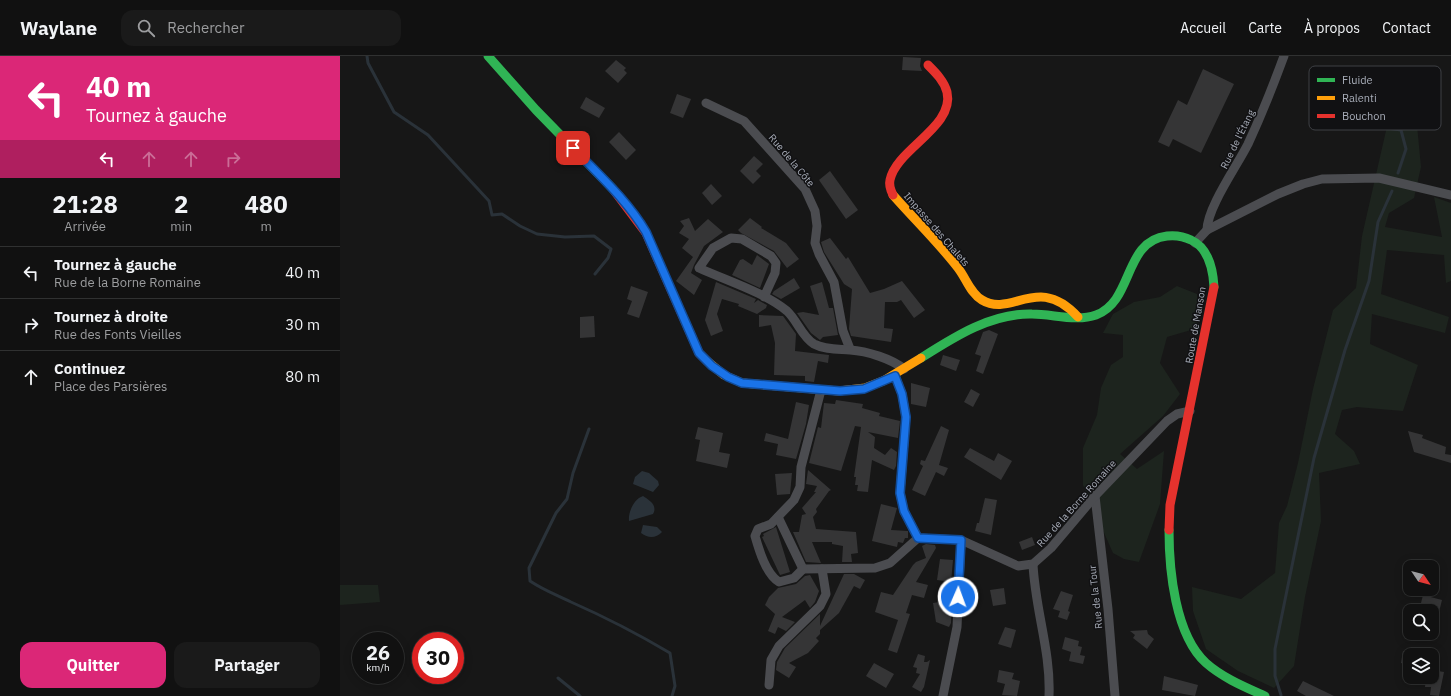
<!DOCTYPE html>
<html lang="fr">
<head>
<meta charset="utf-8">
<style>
	body { margin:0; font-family:"IBM Plex Sans",sans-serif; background:#1a1a1a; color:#f1f3f6; height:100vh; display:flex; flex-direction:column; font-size:15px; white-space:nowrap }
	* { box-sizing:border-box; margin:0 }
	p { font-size:13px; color:#9c9d9f }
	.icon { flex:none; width:22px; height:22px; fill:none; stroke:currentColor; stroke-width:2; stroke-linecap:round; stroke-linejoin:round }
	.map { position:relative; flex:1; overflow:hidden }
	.side { display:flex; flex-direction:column; background:#111; width:340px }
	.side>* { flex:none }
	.top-card { background:#db2777; color:#fff; overflow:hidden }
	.needle { width:26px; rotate:125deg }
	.buttons { position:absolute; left:1063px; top:504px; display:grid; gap:8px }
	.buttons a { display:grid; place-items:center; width:36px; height:36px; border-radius:8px; background:#111; box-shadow:0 2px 10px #0003,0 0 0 1px #303131; font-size:20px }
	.speed { position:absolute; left:12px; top:576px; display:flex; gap:8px; font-size:20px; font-weight:700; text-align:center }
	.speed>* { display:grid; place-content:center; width:52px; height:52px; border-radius:50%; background:#111; box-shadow:0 2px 10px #0003,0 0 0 1px #303131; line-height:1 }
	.speed small { font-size:10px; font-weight:400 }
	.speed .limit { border:6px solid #d22; background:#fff; color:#111 }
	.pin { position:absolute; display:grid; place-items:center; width:34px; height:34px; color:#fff; margin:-17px; border-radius:8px; box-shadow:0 2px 6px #0006 }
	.me { position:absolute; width:44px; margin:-22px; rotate:2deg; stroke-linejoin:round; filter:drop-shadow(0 0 3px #0008) }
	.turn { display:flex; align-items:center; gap:14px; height:84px; padding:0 20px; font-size:18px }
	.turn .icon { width:52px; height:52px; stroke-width:2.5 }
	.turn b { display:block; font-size:28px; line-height:34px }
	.lanes { display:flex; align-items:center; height:38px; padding:0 20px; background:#0003; justify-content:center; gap:20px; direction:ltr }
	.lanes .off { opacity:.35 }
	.eta { display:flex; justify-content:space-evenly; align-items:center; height:68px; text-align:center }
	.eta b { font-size:24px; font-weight:700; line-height:28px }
	.primary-button { display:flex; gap:8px; margin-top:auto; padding:8px 20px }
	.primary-button a { flex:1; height:46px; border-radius:12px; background:#db2777; color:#fff; font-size:16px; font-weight:700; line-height:46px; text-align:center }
	.primary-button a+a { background:#1a1a1a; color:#f1f3f6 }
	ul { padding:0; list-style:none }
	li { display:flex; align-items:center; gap:12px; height:52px; padding:0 20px; border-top:1px solid #303131 }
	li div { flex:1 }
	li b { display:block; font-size:15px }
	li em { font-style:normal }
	header { display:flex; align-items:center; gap:24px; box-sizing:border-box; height:56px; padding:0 20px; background:#111; border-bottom:1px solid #303131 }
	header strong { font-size:19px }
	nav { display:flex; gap:22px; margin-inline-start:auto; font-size:14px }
	.search { width:280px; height:36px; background:#1a1a1a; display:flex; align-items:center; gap:10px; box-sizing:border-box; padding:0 14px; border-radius:12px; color:#9c9d9f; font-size:15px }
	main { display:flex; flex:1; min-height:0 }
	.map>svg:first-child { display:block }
	.green { fill:#1d241e }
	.water { fill:#2a3239 }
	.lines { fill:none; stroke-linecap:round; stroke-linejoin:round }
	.stream { stroke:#2a3239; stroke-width:3 }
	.building { fill:#353536 }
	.street { stroke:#4b4c50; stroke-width:9 }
	.fast { stroke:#30b455; stroke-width:9 }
	.slow { stroke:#ff9f0a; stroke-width:9 }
	.jam { stroke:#e5322d; stroke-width:9 }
	.route-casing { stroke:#114b97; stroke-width:10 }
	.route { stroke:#1a73e8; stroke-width:7 }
	.labels { text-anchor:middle; stroke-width:3; stroke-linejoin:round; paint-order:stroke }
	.street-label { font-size:10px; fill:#a8adb8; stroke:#111113 }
	.key { fill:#111113; stroke:#3e4045; stroke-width:1 }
	.key-label { font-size:11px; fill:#a8adb8 }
</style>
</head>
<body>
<header>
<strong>Waylane</strong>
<div class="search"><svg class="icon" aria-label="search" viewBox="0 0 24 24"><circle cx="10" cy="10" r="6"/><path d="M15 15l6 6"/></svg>Rechercher</div>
<nav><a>Accueil</a><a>Carte</a><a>À propos</a><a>Contact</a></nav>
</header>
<main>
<section class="side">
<div class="top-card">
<div class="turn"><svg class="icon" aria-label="left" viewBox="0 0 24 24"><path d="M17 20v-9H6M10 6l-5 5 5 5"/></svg><div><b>40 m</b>Tournez à gauche</div></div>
<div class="lanes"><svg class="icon" aria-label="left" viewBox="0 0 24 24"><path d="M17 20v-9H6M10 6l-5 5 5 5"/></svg><svg class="icon off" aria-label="ahead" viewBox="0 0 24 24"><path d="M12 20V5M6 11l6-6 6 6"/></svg><svg class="icon off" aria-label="ahead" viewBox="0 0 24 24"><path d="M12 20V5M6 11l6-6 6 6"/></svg><svg class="icon off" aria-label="right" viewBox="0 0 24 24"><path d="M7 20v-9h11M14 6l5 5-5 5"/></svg></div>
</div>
<div class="eta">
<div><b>21:28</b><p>Arrivée</p></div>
<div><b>2</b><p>min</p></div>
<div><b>480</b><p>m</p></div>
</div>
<ul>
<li><svg class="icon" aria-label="left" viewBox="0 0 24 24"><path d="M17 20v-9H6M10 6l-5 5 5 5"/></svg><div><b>Tournez à gauche</b><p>Rue de la Borne Romaine</p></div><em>40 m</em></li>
<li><svg class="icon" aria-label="right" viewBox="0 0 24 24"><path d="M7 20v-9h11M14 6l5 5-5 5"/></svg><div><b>Tournez à droite</b><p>Rue des Fonts Vieilles</p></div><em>30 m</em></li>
<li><svg class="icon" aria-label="ahead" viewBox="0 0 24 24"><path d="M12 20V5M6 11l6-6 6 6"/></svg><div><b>Continuez</b><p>Place des Parsières</p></div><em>80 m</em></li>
</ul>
<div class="primary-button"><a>Quitter</a><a>Partager</a></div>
</section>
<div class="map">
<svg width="1111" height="640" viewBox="0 0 1111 640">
	<rect width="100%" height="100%" fill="#171717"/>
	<g class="green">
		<polygon points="1053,44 1075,48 1081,111 1074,142 1049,157 1045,171 1102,181 1094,141 1111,147 1111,225 1106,227 1104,199 1047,194 1041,238 1109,261 1105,277 1032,258 1030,288 1078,309 1063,355 1017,351 1002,354 995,378 1014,395 1020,408 979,417 981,465 965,541 954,610 934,632 898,615 866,593 853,555 852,531 901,543 935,517 939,467 947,450 958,407 973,333 993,254 1016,232 1022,180"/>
		<polygon points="837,230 857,238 858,272 827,281 820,307 840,338 823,360 780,398 797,413 824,395 820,448 799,506 784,503 773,497 743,429 743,392 757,359 761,332 771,309 783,301 783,279 763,277 773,258 794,246 820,241"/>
		<polygon points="0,529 38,529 40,546 0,549"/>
	</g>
	<g class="water">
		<polygon points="302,415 309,417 318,425 319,429 313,436 293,428 295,421"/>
		<path d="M303,440C309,444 318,449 313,458L289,465C288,456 294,443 303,440Z"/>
		<path d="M303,469L317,471L322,476C316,482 309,483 301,477Z"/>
	</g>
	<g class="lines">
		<g class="stream">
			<polyline points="27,0 28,7 54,56 88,79 149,145 152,159 162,158 180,170 197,178 225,181 254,180 271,193 268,202 255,218"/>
			<polyline points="1007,46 1021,65 1032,70 1061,74 1066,93 1058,117"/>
			<path d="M249,373L233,417L227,443L216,457L189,512L190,525C205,535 215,538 231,546C265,561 298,578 330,597L335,630L332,640"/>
			<polyline points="218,622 240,640"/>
			<polyline points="941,639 935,620 935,593 974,402 1005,294 1029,225 1038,166 1052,135"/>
		</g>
	</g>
	<g class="building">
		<polygon points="563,1 581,2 580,10 582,15 562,14"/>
		<polygon points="276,4 286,12 284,14 287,17 278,27 265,15"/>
		<polygon points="863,13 894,28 861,97 833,83 829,91 818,86 838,44 847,49"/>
		<polygon points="337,38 351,43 343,62 330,57"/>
		<polygon points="246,41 265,52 259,62 240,52"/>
		<polygon points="279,76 296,94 286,104 269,86"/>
		<polygon points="414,100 423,108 416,115 421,120 413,128 400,115"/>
		<polygon points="490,115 518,154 506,163 479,124"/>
		<polygon points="371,128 382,140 372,149 362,137"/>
		<polygon points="349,162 355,175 368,163 383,176 364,190 354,209 351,217 362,224 354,239 336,225 353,201 342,192 349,183 339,177 344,170 340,165"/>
		<polygon points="410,162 422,171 421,172 446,187 459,203 447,212 434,195 401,177 398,174"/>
		<polygon points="490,182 506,203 508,201 530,237 544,233 562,225 585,254 574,262 561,244 557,246 545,246 544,272 553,273 551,286 511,280 509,273 512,233 504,228 484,196 481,186"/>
		<polygon points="417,199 429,208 420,232 392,219 400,204 403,203 412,209"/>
		<polygon points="454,222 460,232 441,243 432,238 434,235"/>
		<polygon points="376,226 416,243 414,247 418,244 425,248 427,249 426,252 417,258 398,250 399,248 382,243 377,258 383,275 371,280 365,264"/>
		<polygon points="482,226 489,252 493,252 498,279 483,281 480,284 471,277 457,257 463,256 479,259 470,230"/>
		<polygon points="291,230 308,236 299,262 287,258 292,245 287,243"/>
		<polygon points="419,259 443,260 456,278 455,295 489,299 488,307 478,305 474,326 465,325 465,320 434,319 435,287 431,269 419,271"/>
		<polygon points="254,260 255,281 240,282 240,261"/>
		<polygon points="649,274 658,278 643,318 636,315 641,300 635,298 643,276"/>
		<polygon points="603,299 620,304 616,315 600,309"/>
		<polygon points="571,327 590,332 586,351 571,348"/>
		<polygon points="631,333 640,338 633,351 624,346"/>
		<polygon points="496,344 523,348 522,352 540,357 539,360 560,365 558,382 528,376 535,381 534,392 545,399 551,392 557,396 556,410 554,414 532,404 528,436 517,435 518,429 515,429 516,421 514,421 521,371 515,370 501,415 469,407 478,371 481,372 484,347 495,348"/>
		<polygon points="456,346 469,349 466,368 456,403 436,399 438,388 424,385 426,377 448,383"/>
		<polygon points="601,370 609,374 599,409 608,412 604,420 596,416 585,440 572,434 583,410 580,408 581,404 585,405"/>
		<polygon points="358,371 383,377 379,396 390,398 387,412 356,405 360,384 355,383"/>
		<polygon points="1068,375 1083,379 1082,382 1106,391 1105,398 1111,399 1111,407 1074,396"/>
		<polygon points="630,392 654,405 658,397 672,405 661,424 624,401"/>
		<polygon points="468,414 491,434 489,435 476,453 477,456 473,461 476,473 516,476 518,497 511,498 512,506 502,506 503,490 492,488 492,486 472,486 481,507 466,506 453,476 459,476 462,459 466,458 462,452 476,436 474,436 477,430 466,428"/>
		<polygon points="452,417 450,438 437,439 435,418"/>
		<polygon points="645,442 657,444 651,479 635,475 637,467 639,467"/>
		<polygon points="541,448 557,452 551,474 568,475 568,482 565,482 563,487 558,486 557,491 532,485"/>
		<polygon points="436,471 450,516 440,519 422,481 424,480 423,478"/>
		<polygon points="692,481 695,489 682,494 679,486"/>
		<polygon points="586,488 595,489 596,492 576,526 588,529 584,542 572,539 566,557 570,558 557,597 548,594 558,564 535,556 541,536 553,539 573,509 576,506 586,502 582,490"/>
		<polygon points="600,503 613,504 611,526 597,524"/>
		<polygon points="504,518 514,518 525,524 520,533 514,530 499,557 480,574 480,578 476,582 479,585 468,597 449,607 456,611 449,622 436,614 437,606 445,592 480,558 480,570"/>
		<polygon points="470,519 479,535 475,546 470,552 465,544 442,561 455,566 446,575 438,571 435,578 428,575 435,558 425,549 429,541 438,532 456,528 465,520"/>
		<polygon points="664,532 666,548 653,550 650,534"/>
		<polygon points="721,535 733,539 728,555 730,556 727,564 718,561 720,555 713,553"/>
		<polygon points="1083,539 1102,544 1095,572 1092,572 1092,555 1079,555"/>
		<polygon points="612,544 611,567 609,571 596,566 593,547"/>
		<polygon points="665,571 676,574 671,592 658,588"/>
		<polygon points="807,574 808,578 814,583 807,593 793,582 795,579 790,575"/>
		<polygon points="725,581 739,585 738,590 742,591 740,599 745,600 743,608 729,605 731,596 722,593"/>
		<polygon points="1063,595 1070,597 1070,609 1061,607"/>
		<polygon points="578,598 585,600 584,606 587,606 590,604 584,631 581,636 572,631 580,618 576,617 577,612 573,611"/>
		<polygon points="534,607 554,618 546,632 526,620"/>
		<polygon points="659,614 674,617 672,623 680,625 677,640 662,639 665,628 657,626"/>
		<polygon points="1092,614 1104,616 1099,640 1090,639 1091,631 1085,631 1086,621 1092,621"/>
		<polygon points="824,620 858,629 855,640 822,634"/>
		<polygon points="963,625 994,640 966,640 957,635"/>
	</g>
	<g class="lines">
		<g class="street">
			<polyline points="366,47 404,65 465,133 475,155 477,170 475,187 479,198 494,226 503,275 510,293"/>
			<path d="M867,174C867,152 897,110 908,88C921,60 933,30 944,0"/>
			<polyline points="855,187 867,174 938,138 963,128 982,123 1039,122 1111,139"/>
			<path d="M424,241L435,217L436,207L431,200L402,183L391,182L373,192L359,212C385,224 426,237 447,255C457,264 462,281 474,288C485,294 499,293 510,294C527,295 552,303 564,313"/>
			<polyline points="755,440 768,553 775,640"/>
			<polyline points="438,461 463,513 535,512 550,507 578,482 564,455 560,437 566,361 562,338 555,320"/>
			<polyline points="578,482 621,484 678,510 693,508 711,492 755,440 827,365 837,358 850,355"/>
			<path d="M693,508C695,553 711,596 709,640"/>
			<path d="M463,513L454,522L439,526C426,518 419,494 415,480L418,473L431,468L454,444L460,431L461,411L481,334"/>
			<polyline points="429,629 431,604 439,590 480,550 486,538 482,513"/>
			<polyline points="603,640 617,571 621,484"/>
		</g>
		<g class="fast">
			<polyline points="148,0 196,54 273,133"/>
			<path d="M581,302C614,281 651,257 692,258C713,258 736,266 756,259C794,245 783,185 827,180C836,179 843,180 851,184C869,192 873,213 874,231"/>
			<path d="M829,474C829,514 835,579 866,607C883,622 905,631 925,640"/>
		</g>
		<g class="slow">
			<path d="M553,139C574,163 598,186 618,212C626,222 630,237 642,244C672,262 698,217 738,261"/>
			<polyline points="367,305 384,319 402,327 499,335 525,332 543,325 581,302"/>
		</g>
		<g class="jam">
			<polyline points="273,133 306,177 359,297 367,305"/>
			<path d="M553,139C551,135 549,128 550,124C556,93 615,71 607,36C604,25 596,17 588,9"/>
			<polyline points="829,474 830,449 874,231"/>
		</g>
	</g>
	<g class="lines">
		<defs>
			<path id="route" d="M233,92C259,119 287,144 306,176L359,297L372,310L388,321L402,327L500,335L524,333L555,320L562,338L566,361L560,437L564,455L578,482L621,484L618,541"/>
		</defs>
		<use href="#route" class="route-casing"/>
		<use href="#route" class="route"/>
	</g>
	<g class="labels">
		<g class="street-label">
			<text transform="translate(897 83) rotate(-64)" y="4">Rue de l'Étang</text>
			<text transform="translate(452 104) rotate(50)" y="4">Rue de la Côte</text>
			<text transform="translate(597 173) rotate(49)" y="4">Impasse des Chalets</text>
			<text transform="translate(855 269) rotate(-80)" y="4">Route de Manson</text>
			<text transform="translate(736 447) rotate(-48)" y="4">Rue de la Borne Romaine</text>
			<text transform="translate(755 541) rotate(-96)" y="4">Rue de la Tour</text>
		</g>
	</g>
	<rect x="969" y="10" width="132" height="64" rx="6" class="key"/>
	<rect x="977" y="22" width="18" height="4" fill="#30b455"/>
	<rect x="977" y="40" width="18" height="4" fill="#ff9f0a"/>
	<rect x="977" y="58" width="18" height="4" fill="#e5322d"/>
	<g class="key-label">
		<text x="1002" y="28">Fluide</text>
		<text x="1002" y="46">Ralenti</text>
		<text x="1002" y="64">Bouchon</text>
	</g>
</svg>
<div class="buttons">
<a><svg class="needle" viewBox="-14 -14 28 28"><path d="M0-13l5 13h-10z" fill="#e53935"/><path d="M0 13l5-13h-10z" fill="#9c9d9f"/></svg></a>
<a><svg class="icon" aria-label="search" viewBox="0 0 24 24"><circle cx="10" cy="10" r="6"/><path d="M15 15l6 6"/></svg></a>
<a><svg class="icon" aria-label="layers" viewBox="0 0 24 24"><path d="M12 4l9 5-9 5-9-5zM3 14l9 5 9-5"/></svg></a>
</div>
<div class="speed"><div>26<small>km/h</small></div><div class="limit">30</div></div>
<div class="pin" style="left:233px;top:92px;background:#d93025"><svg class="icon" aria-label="arrive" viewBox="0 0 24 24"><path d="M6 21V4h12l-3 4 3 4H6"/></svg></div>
<svg class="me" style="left:618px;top:541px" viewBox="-20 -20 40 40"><circle r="17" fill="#1a73e8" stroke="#fff" stroke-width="3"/><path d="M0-11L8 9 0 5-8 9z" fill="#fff"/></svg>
</div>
</main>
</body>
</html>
